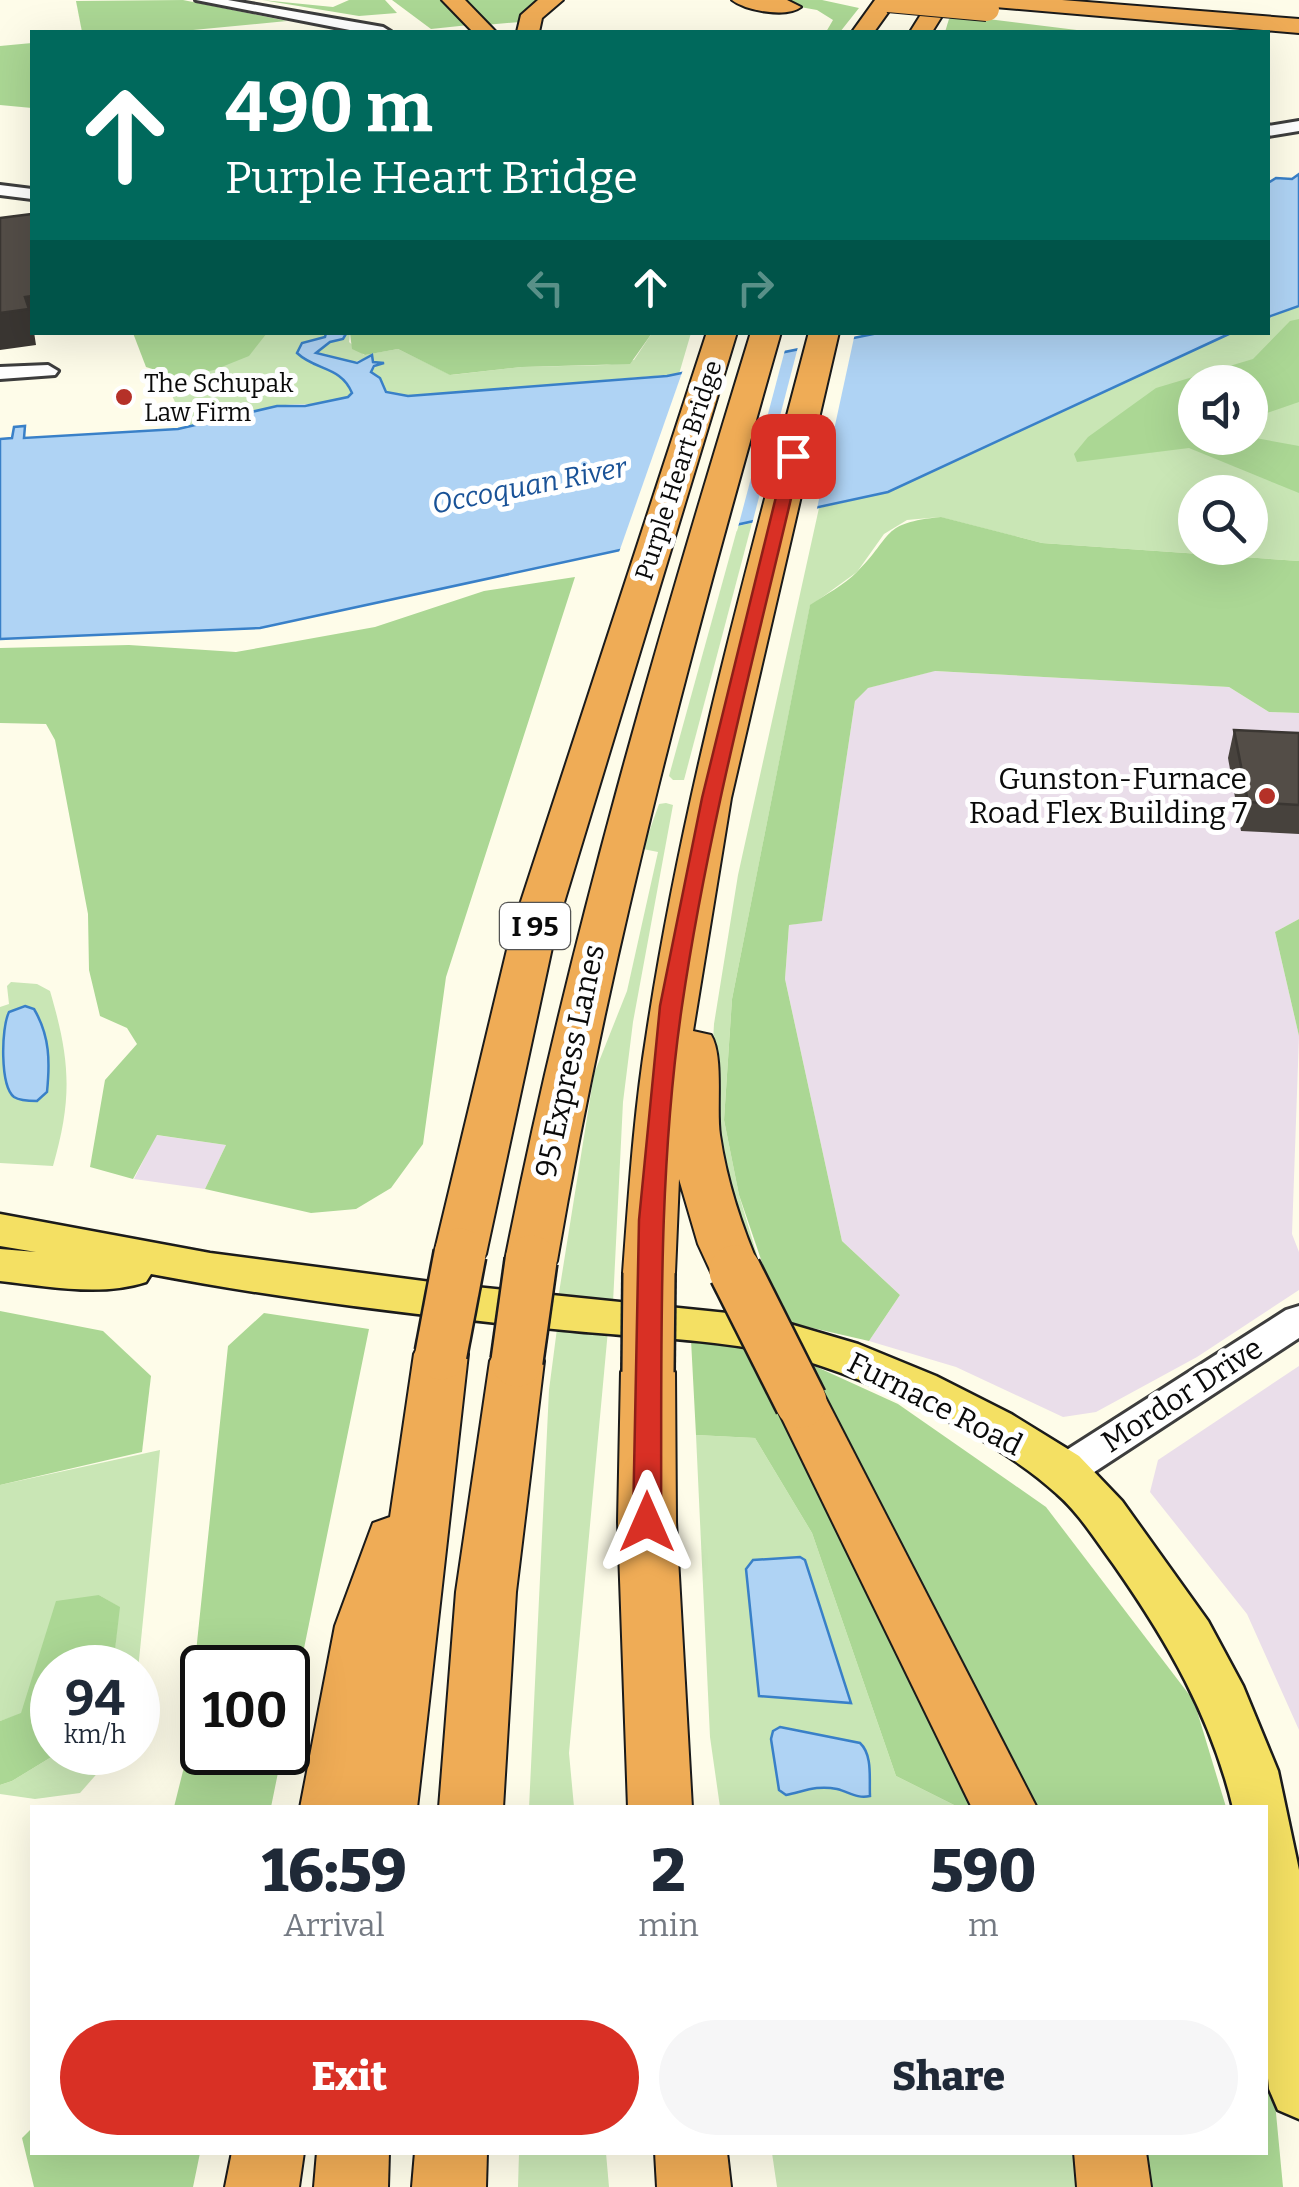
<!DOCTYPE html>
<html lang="en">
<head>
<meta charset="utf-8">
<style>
	body { margin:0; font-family:Bitter,serif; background:#f6f6f7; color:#1f2937; height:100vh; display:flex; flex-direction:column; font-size:38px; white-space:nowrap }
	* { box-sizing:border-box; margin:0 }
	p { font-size:32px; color:#747a83 }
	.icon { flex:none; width:55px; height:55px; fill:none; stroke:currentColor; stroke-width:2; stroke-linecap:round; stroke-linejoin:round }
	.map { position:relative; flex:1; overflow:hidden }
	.drawer { position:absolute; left:30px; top:1805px; width:1238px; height:350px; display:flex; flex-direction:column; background:#fff; border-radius:0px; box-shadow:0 10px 40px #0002 }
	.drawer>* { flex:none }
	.guide { position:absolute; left:30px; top:30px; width:1240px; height:305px; border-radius:0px; box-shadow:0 10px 40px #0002; background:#00695c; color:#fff; overflow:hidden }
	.buttons { position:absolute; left:1178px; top:365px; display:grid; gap:20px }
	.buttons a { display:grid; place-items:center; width:90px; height:90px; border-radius:50%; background:#fff; box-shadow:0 10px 40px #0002; font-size:50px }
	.speed { position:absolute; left:30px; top:1645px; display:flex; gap:20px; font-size:50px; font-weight:700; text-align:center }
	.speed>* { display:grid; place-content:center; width:130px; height:130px; border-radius:50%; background:#fff; box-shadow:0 10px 40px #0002; line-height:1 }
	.speed small { font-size:25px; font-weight:400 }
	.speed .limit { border:5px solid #111; border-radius:15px; background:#fff; color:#111 }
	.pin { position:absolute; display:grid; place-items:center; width:85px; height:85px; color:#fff; margin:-42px; border-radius:20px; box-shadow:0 5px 15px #0006 }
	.me { position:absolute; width:110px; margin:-55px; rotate:0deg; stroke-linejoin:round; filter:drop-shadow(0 0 8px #0008) }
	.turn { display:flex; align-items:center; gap:35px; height:210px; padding:0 30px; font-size:45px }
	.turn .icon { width:130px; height:130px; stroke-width:2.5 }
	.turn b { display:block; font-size:70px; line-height:85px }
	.lanes { display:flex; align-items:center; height:95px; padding:0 30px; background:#0003; justify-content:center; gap:50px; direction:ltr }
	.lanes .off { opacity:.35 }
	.eta { display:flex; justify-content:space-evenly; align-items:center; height:170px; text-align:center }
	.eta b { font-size:60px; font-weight:800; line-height:70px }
	.cta { display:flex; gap:20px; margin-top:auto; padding:20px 30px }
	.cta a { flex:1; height:115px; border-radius:60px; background:#d93025; color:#fff; font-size:40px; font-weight:800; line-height:115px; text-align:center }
	.cta a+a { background:#f6f6f7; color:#1f2937 }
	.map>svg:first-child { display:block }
	.industrial { fill:#eadeea }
	.green { fill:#c9e6b5; fill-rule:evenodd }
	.forest { fill:#abd794 }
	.water { fill:#afd3f4; stroke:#3980c8; stroke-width:2.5 }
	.pier { fill:#fefce9 }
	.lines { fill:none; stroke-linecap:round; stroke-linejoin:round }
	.minor-casing { stroke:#3d3d3d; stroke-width:6 }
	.major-casing { stroke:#1b1b1b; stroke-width:5 }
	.highway-casing { stroke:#1b1b1b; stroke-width:4 }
	.minor { fill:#fff; fill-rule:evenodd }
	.major { fill:#f4e063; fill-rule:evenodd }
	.highway { fill:#efac56; fill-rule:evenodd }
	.highway-bridge-far1-casing { stroke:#1b1b1b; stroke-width:26; stroke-linecap:butt }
	.highway-bridge-casing { stroke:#1b1b1b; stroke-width:56; stroke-linecap:butt }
	.highway-bridge-far1 { stroke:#efac56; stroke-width:24 }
	.highway-bridge { stroke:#efac56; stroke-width:51 }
	.wall { fill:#47423d }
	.shaded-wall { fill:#3a3632 }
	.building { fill:#534d47; stroke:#3a3632; stroke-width:2.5 }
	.route { fill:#d93025; stroke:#8d1f18; stroke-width:2.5 }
	.poi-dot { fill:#b53128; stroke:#fff; stroke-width:4 }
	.labels { text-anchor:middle; stroke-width:10; stroke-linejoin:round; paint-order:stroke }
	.far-poi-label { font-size:25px; fill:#0a0a0a; stroke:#fff; text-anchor:start }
	.far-street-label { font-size:25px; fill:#0a0a0a; stroke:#fff }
	.far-water-label { font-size:28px; font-style:italic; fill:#195297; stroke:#fff }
	.shield { fill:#fff; stroke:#545454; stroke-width:2.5 }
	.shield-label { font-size:28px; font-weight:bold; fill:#0a0a0a }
	.poi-label { font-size:30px; fill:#0a0a0a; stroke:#fff; text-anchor:end }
	.street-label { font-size:30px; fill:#0a0a0a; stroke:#fff }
</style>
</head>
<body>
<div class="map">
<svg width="1299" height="2187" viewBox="0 0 1299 2187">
	<rect width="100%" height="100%" fill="#fefce9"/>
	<g class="industrial">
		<polygon points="934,671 1229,687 1269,712 1299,713 1299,919 1275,932 1299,1036 1292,1234 1299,1252 1299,1290 1197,1357 1096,1412 1063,1417 956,1367 869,1341 900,1295 842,1241 785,979 789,925 822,920 855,701 867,688"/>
		<polygon points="156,1135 226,1145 205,1189 134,1179"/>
		<polygon points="1299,1366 1299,1730 1247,1614 1150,1492 1158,1460"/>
	</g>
	<g class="green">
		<path d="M1299,306V561L1042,543L940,517L907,520L884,534L857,572L810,606L732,999L724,1120L739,1195L760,1265L745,1254L728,1211L711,1076L714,1024L738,875L819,508L888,492L1231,333L1268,332V317ZM1195,382H1250V438H1195ZM1195,492H1250V548H1195Z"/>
		<path d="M267,333H326L325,337L315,340L311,364C331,369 344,373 352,393C331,410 300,400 276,407C248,416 220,421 191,426L179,411L160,369L168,374Z"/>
		<polygon points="344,333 350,333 349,342 364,355 398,349 451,375 522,367 606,365 634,360 652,333 691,333 679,374 408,396 386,392 380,378 371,372 379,363 366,358 351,363 315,353 330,342 343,339"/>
		<polygon points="752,523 684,780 673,780 669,776 738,526"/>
		<polygon points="666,803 673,805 633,1022 623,1102 613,1303 558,1299 594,1074 627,991 658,852 643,849 659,804"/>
		<path d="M11,982L37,984L50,991C70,1059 73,1097 53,1166L0,1163V1007L9,1004L7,986Z"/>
		<polygon points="558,1321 608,1330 569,1753 574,1807 529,1808 549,1390"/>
		<polygon points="696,1435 755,1438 812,1533 896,1776 958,1807 720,1807 710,1737"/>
		<polygon points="160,1450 138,1670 113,1667 119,1607 99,1595 21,1714 0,1721 0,1485"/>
		<polygon points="58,1753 115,1753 80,1793 35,1799 0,1794 0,1785 12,1781"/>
		<polygon points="519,2153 606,2153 609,2187 518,2187"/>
		<polygon points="772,2153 1079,2153 1084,2187 777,2187"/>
	</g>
	<g class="forest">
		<polygon points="183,0 287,21 172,32 82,32 76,1"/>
		<polygon points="262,0 333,7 349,0 385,0 397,13 359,16"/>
		<polygon points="392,0 445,0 469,25 431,29"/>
		<polygon points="461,0 543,0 520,22 485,25"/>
		<polygon points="760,0 822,0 859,8 840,32 826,32 833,20 817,10"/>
		<polygon points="956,15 1093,32 945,32 949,19"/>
		<polygon points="32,43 32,108 0,105 0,46"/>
		<polygon points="1299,319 1299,402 1250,419 1250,382 1195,382 1195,438 1250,437 1299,446 1299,493 1189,448 1077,462 1074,454 1088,437 1156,388 1253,359 1290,321"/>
		<polygon points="133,333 267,333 249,356 214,370 178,377 146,367"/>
		<polygon points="350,333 350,332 652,333 630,364 522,367 450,375 398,349 365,355 352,349"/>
		<path d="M941,517L1042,543L1299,561V713L1269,712L1229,687L935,671L868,688L855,701L822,921L789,925L785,979L842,1241L900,1295L869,1341L782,1321L739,1195L724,1120L732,999L810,605C825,595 844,585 857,572C894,535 880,523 941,517Z"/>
		<polygon points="575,577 446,977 423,1144 391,1188 356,1209 311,1213 205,1189 226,1145 157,1135 133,1179 90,1167 105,1080 137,1044 127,1028 100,1016 89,970 88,914 55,740 46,724 0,723 0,648 129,645 236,652 375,627 484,591"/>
		<polygon points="1299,919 1299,1036 1275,932"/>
		<polygon points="0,1311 103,1331 151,1376 142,1452 0,1485"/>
		<polygon points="264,1313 369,1329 288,1727 288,1668 202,1668 202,1752 282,1753 271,1807 174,1807 184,1767 228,1346"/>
		<polygon points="691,1340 746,1346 975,1807 958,1807 896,1776 812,1533 755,1438 696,1435"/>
		<polygon points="808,1363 898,1404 1046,1507 1194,1701 1226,1807 1030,1807"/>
		<polygon points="99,1595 120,1607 113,1667 52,1668 52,1752 58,1753 12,1781 0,1785 0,1721 21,1713 56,1601"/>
		<polygon points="1265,1997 1283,2187 1145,2187 1143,2153 1265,2152"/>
		<polygon points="32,2128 32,2152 200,2153 193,2187 34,2187 22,2138"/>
	</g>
	<g class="water">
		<polygon points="1299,174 1299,306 1268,317 1268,183 1276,178 1292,179"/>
		<path d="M326,333L346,334L343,339L330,342L316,353L357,363L372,355L373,362L384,363L374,366L371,372L380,378L386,392L408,396L667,376L878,333H1231L888,492L260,628L0,639V439L12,438L14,427L25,426L24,438L178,429L277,406H305L348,397L352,393C341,366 316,371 297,353L302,343L325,337Z"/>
		<path d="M25,1006L34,1009C50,1036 50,1062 47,1092L37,1101C30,1101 20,1101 14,1097C0,1086 1,1028 9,1012Z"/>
		<polygon points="800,1557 805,1560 851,1703 759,1696 746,1569 753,1560"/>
		<path d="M780,1727L860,1743C873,1755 869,1779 870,1796C857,1799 849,1792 837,1789C817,1785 805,1791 786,1795L779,1790L771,1739L773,1731Z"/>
	</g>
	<g class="pier">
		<polygon points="855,333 816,513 751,528 799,343"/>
		<polygon points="786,346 737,531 617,558 684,367"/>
	</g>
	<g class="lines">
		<defs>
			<g id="minor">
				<polygon points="196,0 228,0 383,27 391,32 360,32"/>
				<polygon points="1299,121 1299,131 1268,136 1268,126"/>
				<polygon points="0,185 32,189 32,199 0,195"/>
				<polygon points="48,365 58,371 55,375 0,379 0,367"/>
				<polygon points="1299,1306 1299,1338 1079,1482 1065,1487 1051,1482 1046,1471 1051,1460 1286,1310"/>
			</g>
			<path id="major" d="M0,1214L210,1253L446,1284L766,1317L858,1344L936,1376L1011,1414L1079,1456L1122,1501L1208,1621L1243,1686L1278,1771L1299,1870V2119L1278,2110L1269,2089L1265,2046V1808H1233C1211,1716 1167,1641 1114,1565C1096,1541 1080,1514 1057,1494C993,1435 852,1368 767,1351C701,1338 631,1337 564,1330C426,1316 287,1300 151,1274L146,1282C100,1297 47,1286 0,1281V1249L36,1252L0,1246Z"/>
			<g id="highway">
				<polygon points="442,0 465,0 496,32 473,32"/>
				<polygon points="538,0 563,0 542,18 539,32 517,32 521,15"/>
				<path d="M732,0H787L801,7C787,18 746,11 732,0Z"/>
				<polygon points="875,0 897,0 874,32 852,32"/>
				<polygon points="930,0 952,0 932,32 910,32"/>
				<polygon points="972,0 1062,0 1299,19 1299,33 983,6"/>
				<polygon points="707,332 737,332 556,929 486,1254 478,1267 460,1273 442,1267 434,1254 512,929"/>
				<path d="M751,332H781C693,640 611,946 557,1261L549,1274L531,1280L513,1274L505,1261C567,946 657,639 751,332Z"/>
				<path d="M809,332H839L731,798L693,1031L711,1035C724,1056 716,1108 720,1135C727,1183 742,1227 761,1271L753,1285L735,1290L717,1285L698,1244L679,1179L675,1273L667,1287L649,1292L631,1287L623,1273C629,1192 634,1112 647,1032C683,795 748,564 809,332Z"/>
				<polygon points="441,1333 460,1339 468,1354 417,1808 300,1808 335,1626 373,1523 390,1517 414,1354 422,1339"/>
				<polygon points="517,1340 536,1346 544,1361 516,1592 503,1808 439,1808 456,1592 490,1361 498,1346"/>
				<polygon points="648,1351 667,1357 675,1372 676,1522 692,1808 628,1808 618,1522 621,1372 629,1357"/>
				<polygon points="801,1380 820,1387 1037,1808 972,1808 774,1402 782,1387"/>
				<polygon points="232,2152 304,2152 299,2187 225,2187"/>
				<polygon points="317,2152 389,2152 388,2187 314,2187"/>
				<polygon points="415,2152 487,2152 486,2187 412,2187"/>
				<polygon points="655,2152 727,2152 731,2187 657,2187"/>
				<polygon points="1074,2152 1146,2152 1151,2187 1077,2187"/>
			</g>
		</defs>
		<use href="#minor" class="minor-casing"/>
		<use href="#major" class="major-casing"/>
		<use href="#highway" class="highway-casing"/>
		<use href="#minor" class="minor"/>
		<use href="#major" class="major"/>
		<use href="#highway" class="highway"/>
		<defs>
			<polyline id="highway-bridge-far1" points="888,0 987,9"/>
			<g id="highway-bridge">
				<polyline points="735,1271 801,1402"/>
				<polyline points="441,1354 460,1254"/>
				<polyline points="517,1361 531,1261"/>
				<polyline points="648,1372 649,1273"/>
			</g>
		</defs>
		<use href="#highway-bridge-far1" class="highway-bridge-far1-casing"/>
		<use href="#highway-bridge" class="highway-bridge-casing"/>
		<use href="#highway-bridge-far1" class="highway-bridge-far1"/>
		<use href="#highway-bridge" class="highway-bridge"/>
	</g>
	<polygon class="wall" points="1234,730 1299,733 1299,834 1241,831 1228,758"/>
	<polygon class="shaded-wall" points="32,296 32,332 34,332 36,345 0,350 0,313 25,297"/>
	<g class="building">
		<polygon points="32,214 32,296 25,297 29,309 0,313 0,218"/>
		<polygon points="1234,730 1299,733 1299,805 1248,802"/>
	</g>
	<path class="route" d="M793,452L801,456C759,638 709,821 682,1006C657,1177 662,1350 661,1522L657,1530L647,1533L637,1530L633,1522L639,1220L660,1006L702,798L786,456Z"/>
	<g class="poi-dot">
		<circle cx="124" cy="397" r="10"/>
		<circle cx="1267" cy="796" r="10"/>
	</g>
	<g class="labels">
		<g class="far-poi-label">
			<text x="144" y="392">The Schupak<tspan x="144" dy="29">Law Firm</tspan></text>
		</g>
		<g class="far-street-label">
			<text transform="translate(678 470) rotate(-72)" y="9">Purple Heart Bridge</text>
		</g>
		<g class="far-water-label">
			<text transform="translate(529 485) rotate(-11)" y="10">Occoquan River</text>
		</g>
		<rect class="shield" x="500" y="903" width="70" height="46" rx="8"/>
		<g class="shield-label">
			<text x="535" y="936">I 95</text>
		</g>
		<g class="poi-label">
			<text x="1247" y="789">Gunston-Furnace<tspan x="1247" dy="34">Road Flex Building 7</tspan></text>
		</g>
		<g class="street-label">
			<text transform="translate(570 1061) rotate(-78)" y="10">95 Express Lanes</text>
			<text transform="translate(1182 1395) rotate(-33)" y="10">Mordor Drive</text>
			<text transform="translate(935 1404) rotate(27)" y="10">Furnace Road</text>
		</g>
	</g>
</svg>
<div class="buttons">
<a><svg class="icon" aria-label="sound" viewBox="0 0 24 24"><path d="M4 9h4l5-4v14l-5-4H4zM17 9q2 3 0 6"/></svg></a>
<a><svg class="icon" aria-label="search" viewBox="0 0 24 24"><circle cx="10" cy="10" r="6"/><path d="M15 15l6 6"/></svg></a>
</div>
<div class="speed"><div>94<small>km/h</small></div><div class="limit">100</div></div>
<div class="pin" style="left:793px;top:456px;background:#d93025"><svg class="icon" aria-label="arrive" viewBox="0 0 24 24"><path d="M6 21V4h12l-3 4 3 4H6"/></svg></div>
<svg class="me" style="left:647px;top:1522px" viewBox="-20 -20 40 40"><path d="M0-17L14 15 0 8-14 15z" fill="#d93025" stroke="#fff" stroke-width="4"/></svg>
<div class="guide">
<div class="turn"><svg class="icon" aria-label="ahead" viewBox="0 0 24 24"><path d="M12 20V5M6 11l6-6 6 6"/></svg><div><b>490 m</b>Purple Heart Bridge</div></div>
<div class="lanes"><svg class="icon off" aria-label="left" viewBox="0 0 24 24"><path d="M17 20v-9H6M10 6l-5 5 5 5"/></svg><svg class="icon" aria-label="ahead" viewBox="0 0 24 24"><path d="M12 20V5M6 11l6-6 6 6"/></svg><svg class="icon off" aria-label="right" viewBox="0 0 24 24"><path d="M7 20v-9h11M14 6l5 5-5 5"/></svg></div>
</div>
<section class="drawer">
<div class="eta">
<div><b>16:59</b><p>Arrival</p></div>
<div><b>2</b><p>min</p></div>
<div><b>590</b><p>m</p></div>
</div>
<div class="cta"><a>Exit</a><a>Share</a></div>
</section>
</div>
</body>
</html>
